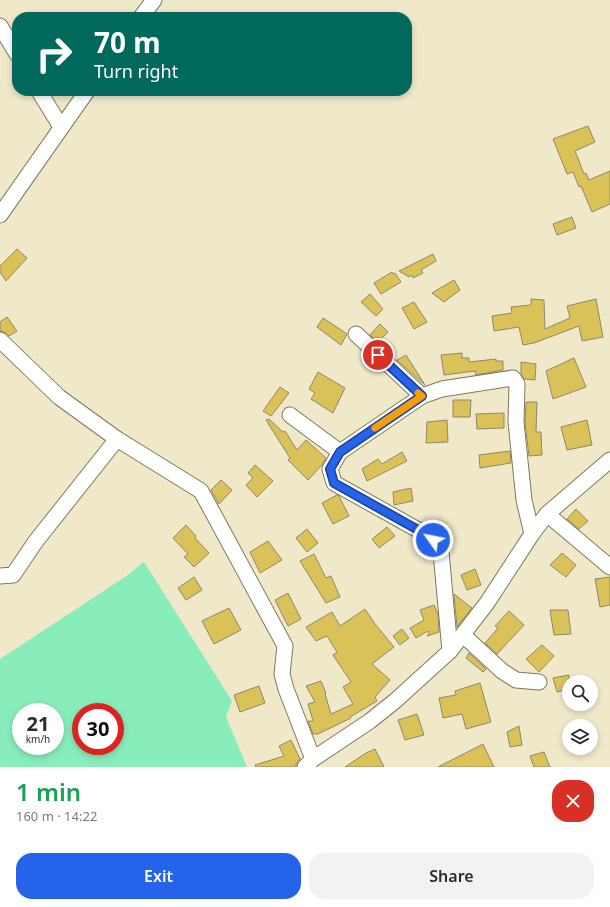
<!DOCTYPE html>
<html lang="en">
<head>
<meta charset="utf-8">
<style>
	body { margin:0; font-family:"Noto Sans",sans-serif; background:#f2f2f3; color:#2b2b33; height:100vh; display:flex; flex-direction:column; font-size:15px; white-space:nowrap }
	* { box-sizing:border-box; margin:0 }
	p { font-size:13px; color:#7c7c81 }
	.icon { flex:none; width:22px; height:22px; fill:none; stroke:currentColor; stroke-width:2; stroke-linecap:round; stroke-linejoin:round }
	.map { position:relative; height:767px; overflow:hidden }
	.details { display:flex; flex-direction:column; background:#fff; flex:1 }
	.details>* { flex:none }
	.hud { position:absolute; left:12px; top:12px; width:400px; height:84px; border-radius:16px; box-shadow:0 2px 6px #0003; background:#00695c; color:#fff; overflow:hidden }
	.buttons { position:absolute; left:562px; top:675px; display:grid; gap:8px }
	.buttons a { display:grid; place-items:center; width:36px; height:36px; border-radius:50%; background:#fff; box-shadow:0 2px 6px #0003; font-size:20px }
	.speed { position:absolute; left:12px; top:703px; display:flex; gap:8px; font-size:20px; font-weight:700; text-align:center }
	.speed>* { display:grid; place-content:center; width:52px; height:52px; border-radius:50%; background:#fff; box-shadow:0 2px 6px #0003; line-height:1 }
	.speed small { font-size:10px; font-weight:400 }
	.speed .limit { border:6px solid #d22; background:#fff; color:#111 }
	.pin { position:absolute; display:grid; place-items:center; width:34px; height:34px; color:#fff; margin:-17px; border:2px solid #fff; border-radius:50%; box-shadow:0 1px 4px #0007 }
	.me { position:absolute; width:44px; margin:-22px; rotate:303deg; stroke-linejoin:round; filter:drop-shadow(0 0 3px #0008) }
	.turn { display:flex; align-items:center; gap:14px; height:84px; padding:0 16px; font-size:18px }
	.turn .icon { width:52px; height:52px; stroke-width:2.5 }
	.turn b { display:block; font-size:28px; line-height:34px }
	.round { display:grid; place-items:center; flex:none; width:42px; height:42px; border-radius:16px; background:#f2f2f3 }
	.summary { display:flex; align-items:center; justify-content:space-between; height:68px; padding:0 16px }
	h1 { font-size:24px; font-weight:600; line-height:30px; color:#1e9e55 }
	.action { display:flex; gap:8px; margin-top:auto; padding:8px 16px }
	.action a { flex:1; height:46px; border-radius:16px; background:#2563eb; color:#fff; font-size:16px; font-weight:600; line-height:46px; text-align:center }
	.action a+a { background:#f2f2f3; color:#2b2b33 }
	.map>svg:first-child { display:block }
	.green { fill:#88edba; fill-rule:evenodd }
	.building { fill:#dac158; stroke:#8f886c }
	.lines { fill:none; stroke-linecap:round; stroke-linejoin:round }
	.minor-casing { stroke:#80795d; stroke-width:17 }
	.minor { stroke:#fff; stroke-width:15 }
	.route-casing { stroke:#184099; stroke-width:10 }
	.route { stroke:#2563eb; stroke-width:7 }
	.slow { stroke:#f59e0b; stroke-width:7 }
</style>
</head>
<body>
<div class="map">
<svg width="610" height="767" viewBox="0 0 610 767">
	<rect width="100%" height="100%" fill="#efe8c9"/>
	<path class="green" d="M144,562L232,701L226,717L247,767H0V659L125,577ZM21,712H55V746H21ZM81,712H115V746H81Z"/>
	<g class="building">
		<polygon points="588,126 595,142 575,151 584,174 586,173 589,180 610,171 610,204 592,212 581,186 579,187 573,172 567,174 553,139"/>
		<polygon points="572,217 576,228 557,235 553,224"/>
		<polygon points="17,249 27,258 6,281 0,272 0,266"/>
		<polygon points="433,254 436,261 421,270 423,273 413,278 412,275 409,277 399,271"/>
		<polygon points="392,272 393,274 395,273 401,282 381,294 374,283"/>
		<polygon points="454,280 460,290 444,302 432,293"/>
		<polygon points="370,294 383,309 376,316 361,302"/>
		<polygon points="531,299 544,300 545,329 570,318 567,306 596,299 603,337 582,341 579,326 534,343 523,345 519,327 494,331 492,316 512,313 511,307 531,305"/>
		<polygon points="414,302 427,322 414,329 402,308"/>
		<polygon points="7,317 17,331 9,336 6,333 0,331 0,322"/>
		<polygon points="323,318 347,334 341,345 317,327"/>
		<polygon points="380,324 388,332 378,342 370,335"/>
		<polygon points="462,353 462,358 469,358 469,362 496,359 496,361 503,361 503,370 476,375 475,371 444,375 441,355"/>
		<polygon points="406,355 425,385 397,360"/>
		<polygon points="574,358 586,387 553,399 546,371"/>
		<polygon points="521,362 536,364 535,380 524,379 521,373"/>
		<polygon points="318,372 345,388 333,413 311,399 315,393 309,389"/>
		<polygon points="280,387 289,393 271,416 263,411"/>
		<polygon points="453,400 471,400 470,417 453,417"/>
		<polygon points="526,402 537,402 536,432 541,432 542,455 529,456 525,422"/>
		<polygon points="504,413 504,428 477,429 476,414"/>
		<polygon points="269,419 283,432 285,431 297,450 306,440 326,458 322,465 308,480 288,460 290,458 266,420"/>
		<polygon points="447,420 448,442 426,443 427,422"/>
		<polygon points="587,420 592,445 567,450 561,427"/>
		<polygon points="510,451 511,463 480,468 479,455"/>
		<polygon points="402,452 407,461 367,481 362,469 378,459 382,464"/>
		<polygon points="255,465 273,481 257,497 246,485 253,478 248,473"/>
		<polygon points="221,480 232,490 219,504 211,490"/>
		<polygon points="411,488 413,501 394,505 393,492"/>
		<polygon points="337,495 339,496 349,516 333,524 322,503"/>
		<polygon points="576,509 588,521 579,529 567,519"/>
		<polygon points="186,525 196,536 195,538 209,553 194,567 184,557 188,554 173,538"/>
		<polygon points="387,527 395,536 379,548 372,539"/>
		<polygon points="307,529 318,543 307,552 296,538"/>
		<polygon points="268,541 282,560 260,573 250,552"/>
		<polygon points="562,553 576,565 566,577 550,565"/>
		<polygon points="314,554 326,578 331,576 340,597 326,603 300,561"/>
		<polygon points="475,569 481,585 467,590 461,575"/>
		<polygon points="194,577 202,590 186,600 178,588"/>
		<polygon points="610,577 610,605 600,607 595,579"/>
		<polygon points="288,593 301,619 288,626 275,600"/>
		<polygon points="454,594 472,608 457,627 454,595"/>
		<polygon points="434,605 438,614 439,632 427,636 429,633 428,631 416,638 410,628 424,620 420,610"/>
		<polygon points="229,608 241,630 214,644 202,621"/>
		<polygon points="365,609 375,624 394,647 372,664 390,680 375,697 377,701 350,717 351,718 318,734 313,734 308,721 313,721 308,704 315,702 306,686 321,681 326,693 325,694 331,714 353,704 343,687 351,682 333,655 337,652 327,636 316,641 306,627 332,612 340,626"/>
		<polygon points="550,610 568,610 571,634 554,635"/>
		<polygon points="509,611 524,625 497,654 485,643 498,628 495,626"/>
		<polygon points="402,629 409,638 400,645 393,636"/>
		<polygon points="542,645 554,656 539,672 526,659"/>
		<polygon points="469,653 486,669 483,672 466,658"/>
		<polygon points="569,675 569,689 557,692 553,678"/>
		<polygon points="480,683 491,722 466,729 462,714 443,718 439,698 456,695 455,691"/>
		<polygon points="259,686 265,703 240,712 234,695"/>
		<polygon points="417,714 424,735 405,740 398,720"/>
		<polygon points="519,726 522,745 510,747 507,732"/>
		<polygon points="291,740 300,759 296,764 296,767 256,767 255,765 284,756 279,746"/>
		<polygon points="483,744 494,767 438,767"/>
		<polygon points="375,749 384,767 345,767 366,753"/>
		<polygon points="544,752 550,767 534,767 530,756"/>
	</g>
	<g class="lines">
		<defs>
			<g id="minor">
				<polyline points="141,17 154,0"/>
				<polyline points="0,26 17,54"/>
				<polyline points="39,91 61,127"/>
				<polyline points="0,215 87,91"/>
				<polyline points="356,334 422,396"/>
				<polyline points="0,340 59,397 117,439 201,491 285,646 282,674 286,689 313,759"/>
				<polyline points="290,415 340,452"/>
				<polyline points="547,514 610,567"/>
				<polyline points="0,576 13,575 36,541 117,439"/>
				<polyline points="463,635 502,671 516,680 539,682"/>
				<polyline points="450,651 441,552 433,540 420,531 334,483 330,469 340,452 422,396 442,389 513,378 517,384 516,422 524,500 532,534"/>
				<polyline points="305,767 313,759 370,721 395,701 450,651 487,603 532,534 547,514 610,460"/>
			</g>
		</defs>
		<use href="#minor" class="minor-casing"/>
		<use href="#minor" class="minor"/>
	</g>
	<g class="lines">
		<defs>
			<polyline id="route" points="378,355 422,396 340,452 330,469 334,483 420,531 433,540"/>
		</defs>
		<use href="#route" class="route-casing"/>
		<use href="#route" class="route"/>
		<polyline class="slow" points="375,428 422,396 418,393"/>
	</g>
</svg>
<div class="buttons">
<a><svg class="icon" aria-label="search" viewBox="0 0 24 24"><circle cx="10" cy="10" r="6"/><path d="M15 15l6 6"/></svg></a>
<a><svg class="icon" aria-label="layers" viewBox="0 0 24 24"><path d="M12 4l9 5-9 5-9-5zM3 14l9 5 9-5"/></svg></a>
</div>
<div class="speed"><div>21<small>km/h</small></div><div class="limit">30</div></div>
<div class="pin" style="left:378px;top:355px;background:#d93025"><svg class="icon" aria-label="arrive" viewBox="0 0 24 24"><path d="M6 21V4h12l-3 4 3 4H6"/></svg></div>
<svg class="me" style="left:433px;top:540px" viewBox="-20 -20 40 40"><circle r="17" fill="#2563eb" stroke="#fff" stroke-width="3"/><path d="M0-11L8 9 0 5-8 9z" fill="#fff"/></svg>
<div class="hud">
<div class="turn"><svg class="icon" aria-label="right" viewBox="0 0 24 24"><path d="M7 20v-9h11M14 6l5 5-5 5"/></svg><div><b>70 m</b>Turn right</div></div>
</div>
</div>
<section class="details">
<div class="summary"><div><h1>1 min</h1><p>160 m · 14:22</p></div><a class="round" style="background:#d93025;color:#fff"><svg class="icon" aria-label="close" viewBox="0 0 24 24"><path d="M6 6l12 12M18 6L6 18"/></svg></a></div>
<div class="action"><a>Exit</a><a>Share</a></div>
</section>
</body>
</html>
